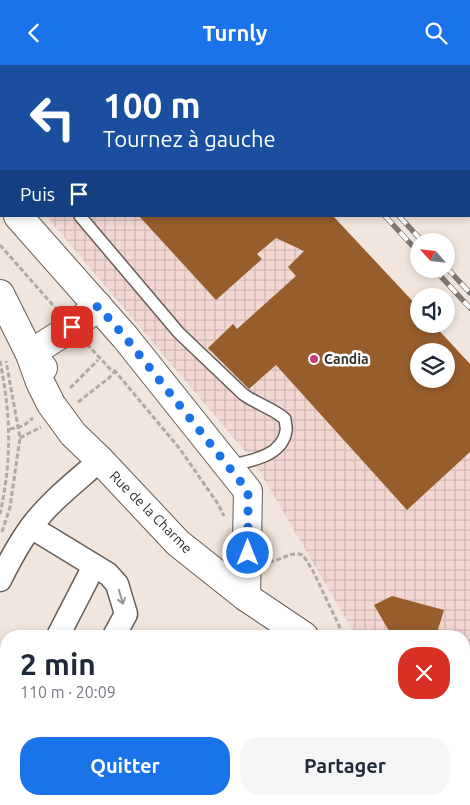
<!DOCTYPE html>
<html lang="fr">
<head>
<meta charset="utf-8">
<style>
	body { margin:0; font-family:Ubuntu,sans-serif; background:#f6f6f7; color:#1f2937; height:100vh; display:flex; flex-direction:column; font-size:19px; white-space:nowrap }
	* { box-sizing:border-box; margin:0 }
	p { font-size:16px; color:#747a83 }
	.icon { flex:none; width:28px; height:28px; fill:none; stroke:currentColor; stroke-width:2; stroke-linecap:round; stroke-linejoin:round }
	.map { position:relative; flex:1; overflow:hidden }
	.drawer { position:absolute; left:0px; top:565px; width:470px; height:175px; display:flex; flex-direction:column; background:#fff; border-radius:20px 20px 0 0; box-shadow:0 2px 8px #0003 }
	.drawer>* { flex:none }
	.top-card { position:absolute; left:0px; top:0px; width:470px; height:152px; box-shadow:0 2px 8px #0003; background:#1a4fa0; color:#fff; overflow:hidden }
	.needle { width:32px; rotate:297deg }
	.buttons { position:absolute; left:410px; top:168px; display:grid; gap:10px }
	.buttons a { display:grid; place-items:center; width:45px; height:45px; border-radius:50%; background:#fff; box-shadow:0 2px 8px #0003; font-size:25px }
	.pin { position:absolute; display:grid; place-items:center; width:42px; height:42px; color:#fff; margin:-21px; border-radius:10px; box-shadow:0 2px 8px #0006 }
	.me { position:absolute; width:55px; margin:-28px; rotate:0deg; stroke-linejoin:round; filter:drop-shadow(0 0 4px #0008) }
	.turn { display:flex; align-items:center; gap:18px; height:105px; padding:0 20px; font-size:22px }
	.turn .icon { width:65px; height:65px; stroke-width:2.5 }
	.turn b { display:block; font-size:35px; line-height:42px }
	.then { display:flex; align-items:center; height:48px; padding:0 20px; background:#0003; gap:10px; font-size:19px }
	.round { display:grid; place-items:center; flex:none; width:52px; height:52px; border-radius:20px; background:#f6f6f7 }
	.head { display:flex; align-items:center; justify-content:space-between; height:85px; padding:0 20px }
	h1 { font-size:30px; font-weight:600; line-height:38px }
	.action { display:flex; gap:10px; margin-top:auto; padding:10px 20px }
	.action a { flex:1; height:58px; border-radius:20px; background:#1a73e8; color:#fff; font-size:20px; font-weight:600; line-height:58px; text-align:center }
	.action a+a { background:#f6f6f7; color:#1f2937 }
	header { display:flex; justify-content:space-between; align-items:center; height:65px; padding:0 20px; background:#1a73e8; color:#fff; font-size:22px; font-weight:600 }
	.map>svg:first-child { display:block }
	.industrial { fill:url(#industrial-grid); fill-rule:evenodd }
	.building { fill:#975e2c; fill-rule:evenodd }
	.lines { fill:none; stroke-linecap:round; stroke-linejoin:round }
	.service-casing { stroke:#665d56; stroke-width:14 }
	.minor-casing { stroke:#665d56; stroke-width:25 }
	.tertiary-casing { stroke:#665d56; stroke-width:30 }
	.secondary-casing { stroke:#665d56; stroke-width:30 }
	.path { stroke:#b1a9a2; stroke-width:3; stroke-dasharray:5 2.5; stroke-linecap:butt }
	.service { stroke:#fff; stroke-width:11 }
	.minor { stroke:#fff; stroke-width:22 }
	.tertiary { stroke:#fff; stroke-width:28 }
	.secondary { stroke:#fff; stroke-width:28 }
	.rail-casing { stroke:#7e7772; stroke-width:5.5 }
	.rail { stroke:#fff; stroke-width:4; stroke-dasharray:11; stroke-linecap:butt }
	.primary-bridge-casing { stroke:#665d56; stroke-width:30; stroke-linecap:butt }
	.primary-bridge { stroke:#fff; stroke-width:28 }
	.oneway { stroke:#999796 }
	.route { stroke:#1a73e8; stroke-width:9; stroke-dasharray:0 16.2 }
	.poi-dot { fill:#c33d7e; stroke:#fff; stroke-width:2 }
	.labels { text-anchor:middle; stroke-width:5; stroke-linejoin:round; paint-order:stroke }
	.poi-label { font-size:14px; font-weight:bold; fill:#332f2c; stroke:#fff; text-anchor:start }
	.street-label { font-size:14px; fill:#332f2c; stroke:#fff }
</style>
</head>
<body>
<header><svg class="icon" aria-label="back" viewBox="0 0 24 24"><path d="M15 5l-7 7 7 7"/></svg>Turnly<svg class="icon" aria-label="search" viewBox="0 0 24 24"><circle cx="10" cy="10" r="6"/><path d="M15 15l6 6"/></svg></header>
<div class="map">
<svg width="470" height="740" viewBox="0 0 470 740">
	<defs>
		<pattern id="industrial-grid" width="8" height="8" patternUnits="userSpaceOnUse" patternTransform="scale(1.25)"><rect width="8" height="8" fill="#f2d7d3"/><path d="M0 4h8M4 0v8" fill="none" stroke="#d0b9b5"/></pattern>
	</defs>
	<rect width="100%" height="100%" fill="#f1e6dd"/>
	<g class="industrial">
		<polygon points="0,0 193,0 194,1 1,1 1,99"/>
		<path d="M46,151H333L419,243V259H433L470,299V580L464,599V571H356L254,397ZM419,286H446V314H419Z"/>
	</g>
	<g class="building">
		<path d="M139,151H333L419,243V259H433L470,299V387L407,445L276,300L249,324L208,283L233,259L237,264L296,211L288,202L304,186L276,173L257,189L262,194L216,235ZM419,286H446V314H419Z"/>
		<polygon points="392,531 444,545 436,571 392,571 374,540"/>
	</g>
	<g class="lines">
		<defs>
			<g id="service">
				<polyline points="0,59 1,61"/>
				<path d="M80,151L179,268L243,329C256,339 273,343 285,354C285,358 287,363 286,366C282,392 249,396 228,401"/>
			</g>
			<g id="minor">
				<polyline points="31,462 108,509 117,519 126,549 114,571"/>
				<path d="M0,515C9,497 19,478 31,462C50,436 77,416 100,395"/>
				<polyline points="58,571 94,501"/>
				<polyline points="230,734 231,740"/>
			</g>
			<g id="tertiary">
				<polyline points="0,131 1,132"/>
				<polyline points="18,151 125,272 248,426 246,532"/>
				<polyline points="30,289 72,262 98,241"/>
			</g>
			<g id="secondary">
				<polyline points="0,229 30,289 43,303"/>
				<polyline points="30,289 40,317 51,339 73,369 100,395 178,478 246,532 304,571"/>
				<polyline points="375,734 375,740"/>
			</g>
		</defs>
		<use href="#service" class="service-casing"/>
		<use href="#minor" class="minor-casing"/>
		<use href="#tertiary" class="tertiary-casing"/>
		<use href="#secondary" class="secondary-casing"/>
		<g class="path">
			<polyline points="0,104 1,106"/>
			<polyline points="0,180 58,246"/>
			<polyline points="87,279 110,304 115,306 180,384 218,439 224,451"/>
			<path d="M0,296C11,351 12,394 0,449"/>
			<polyline points="70,323 98,295"/>
			<polyline points="78,337 109,313 115,306"/>
			<polyline points="10,364 23,361 33,353"/>
			<polyline points="20,373 41,362"/>
			<polyline points="2,467 10,442 20,373 6,296"/>
			<path d="M269,497C284,495 288,486 303,490L313,506L344,571"/>
		</g>
		<use href="#service" class="service"/>
		<use href="#minor" class="minor"/>
		<use href="#tertiary" class="tertiary"/>
		<use href="#secondary" class="secondary"/>
		<defs>
			<g id="rail">
				<polyline points="244,0 245,1"/>
				<polyline points="259,0 260,1"/>
				<polyline points="385,151 419,188"/>
				<polyline points="399,151 422,176"/>
				<polyline points="446,202 470,228"/>
				<polyline points="434,204 470,243"/>
			</g>
		</defs>
		<use href="#rail" class="rail-casing"/>
		<use href="#rail" class="rail"/>
		<defs>
			<polyline id="primary-bridge" points="469,740 470,737"/>
		</defs>
		<use href="#primary-bridge" class="primary-bridge-casing"/>
		<use href="#primary-bridge" class="primary-bridge"/>
	</g>
	<defs><path id="oneway-shaft" d="M-6 0H5M1.5-3L5.5 0L1.5 3" fill="none" stroke-width="1.6" stroke-linecap="round" stroke-linejoin="round" transform="scale(1.25)"/></defs>
	<use class="oneway" href="#oneway-shaft" transform="translate(121 532) rotate(73)"/>
	<g class="lines">
		<polyline class="route" points="72,262 98,241 125,272 248,426 248,488"/>
	</g>
	<circle class="poi-dot" cx="314" cy="294" r="5"/>
	<g class="labels">
		<g class="poi-label">
			<text x="324" y="299">Candia</text>
		</g>
		<g class="street-label">
			<text transform="translate(151 447) rotate(45)" y="5">Rue de la Charme</text>
		</g>
	</g>
</svg>
<div class="buttons">
<a><svg class="needle" viewBox="-14 -14 28 28"><path d="M0-13l5 13h-10z" fill="#e53935"/><path d="M0 13l5-13h-10z" fill="#747a83"/></svg></a>
<a><svg class="icon" aria-label="sound" viewBox="0 0 24 24"><path d="M4 9h4l5-4v14l-5-4H4zM17 9q2 3 0 6"/></svg></a>
<a><svg class="icon" aria-label="layers" viewBox="0 0 24 24"><path d="M12 4l9 5-9 5-9-5zM3 14l9 5 9-5"/></svg></a>
</div>
<div class="pin" style="left:72px;top:262px;background:#d93025"><svg class="icon" aria-label="arrive" viewBox="0 0 24 24"><path d="M6 21V4h12l-3 4 3 4H6"/></svg></div>
<svg class="me" style="left:248px;top:488px" viewBox="-20 -20 40 40"><circle r="17" fill="#1a73e8" stroke="#fff" stroke-width="3"/><path d="M0-11L8 9 0 5-8 9z" fill="#fff"/></svg>
<div class="top-card">
<div class="turn"><svg class="icon" aria-label="left" viewBox="0 0 24 24"><path d="M17 20v-9H6M10 6l-5 5 5 5"/></svg><div><b>100 m</b>Tournez à gauche</div></div>
<div class="then">Puis<svg class="icon" aria-label="arrive" viewBox="0 0 24 24"><path d="M6 21V4h12l-3 4 3 4H6"/></svg></div>
</div>
<section class="drawer">
<div class="head"><div><h1>2 min</h1><p>110 m · 20:09</p></div><a class="round" style="background:#d93025;color:#fff"><svg class="icon" aria-label="close" viewBox="0 0 24 24"><path d="M6 6l12 12M18 6L6 18"/></svg></a></div>
<div class="action"><a>Quitter</a><a>Partager</a></div>
</section>
</div>
</body>
</html>
